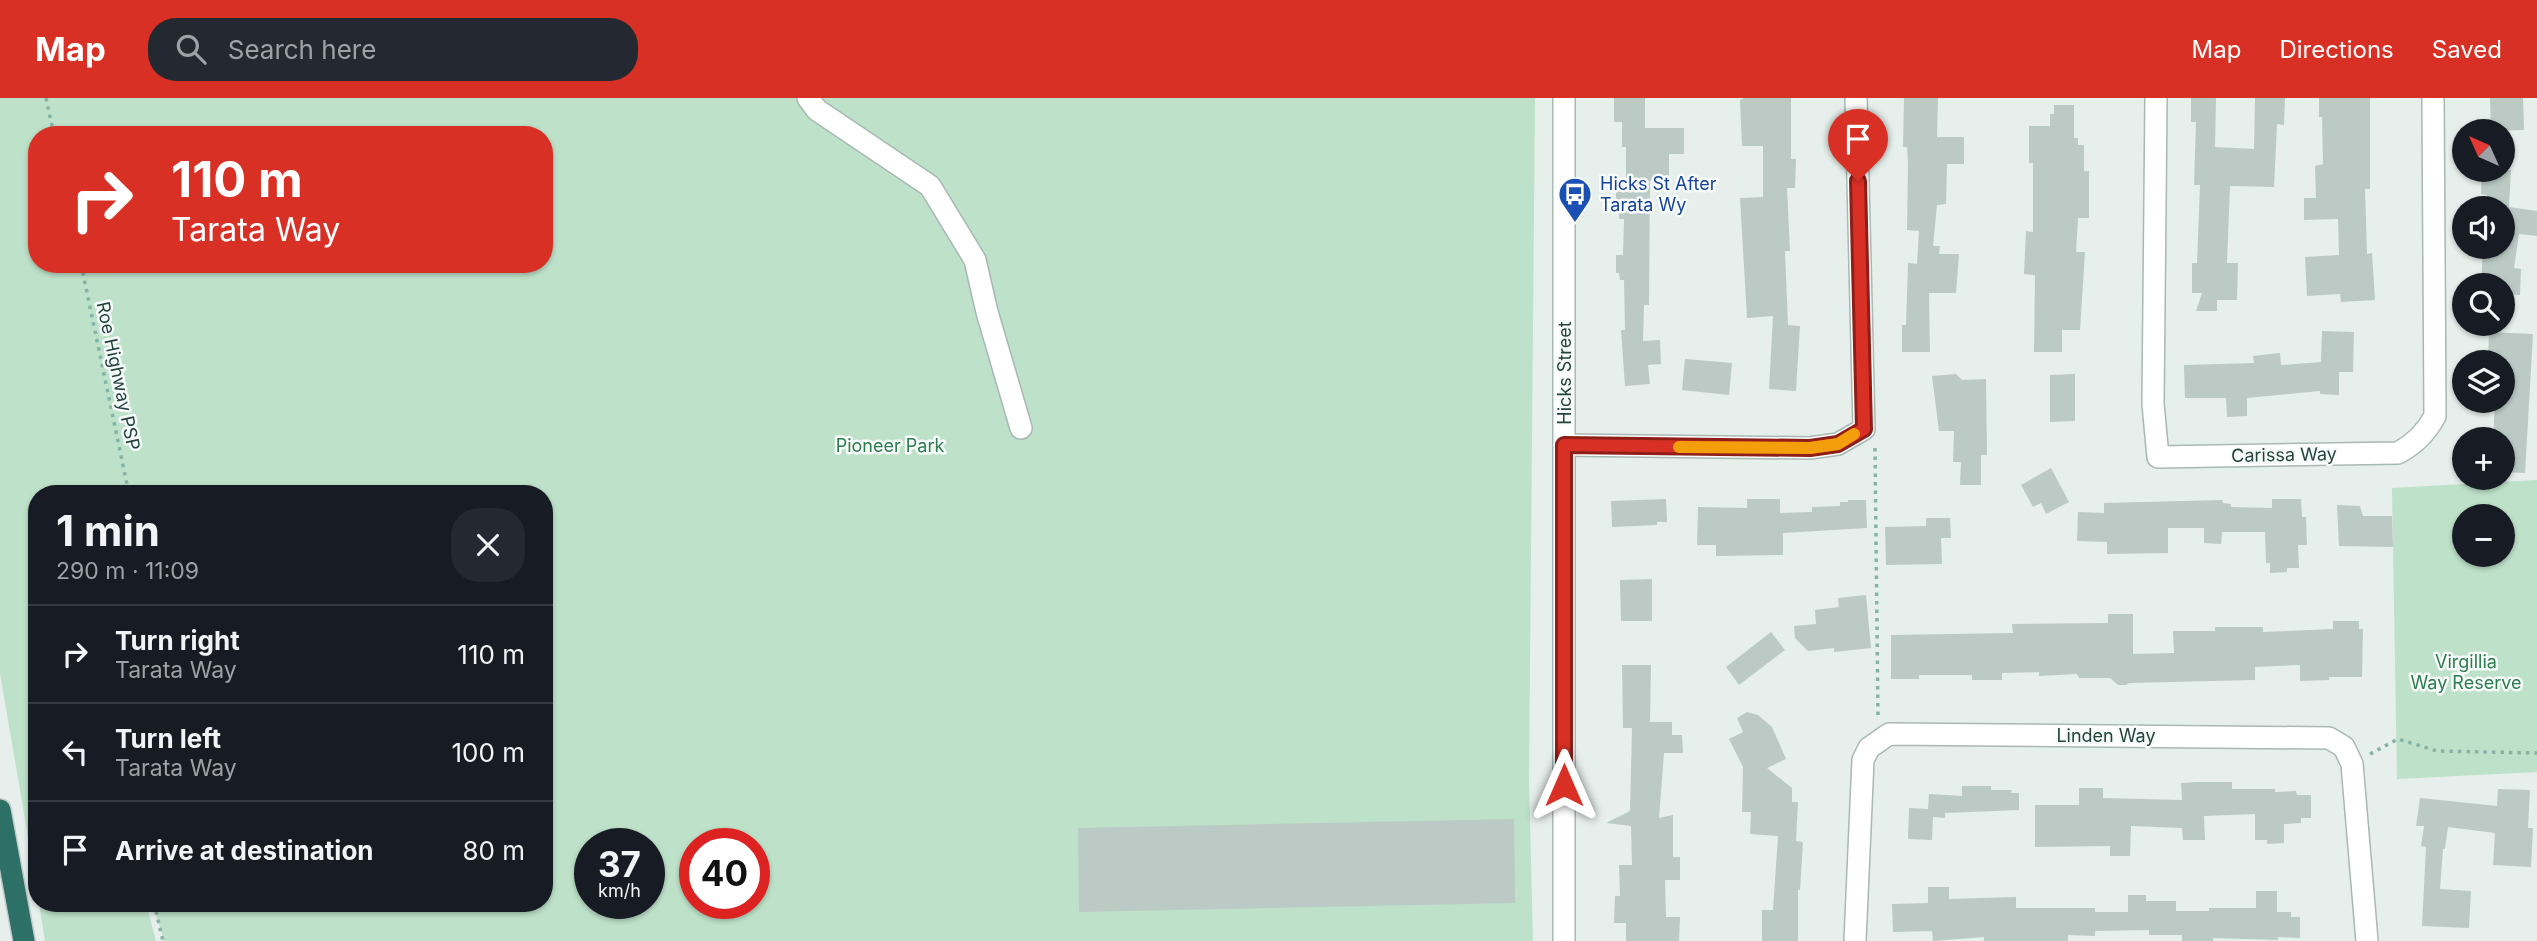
<!DOCTYPE html>
<html lang="en">
<head>
<meta charset="utf-8">
<style>
	body { margin:0; font-family:Inter,sans-serif; background:#242831; color:#f1f3f6; height:100vh; display:flex; flex-direction:column; font-size:26px; white-space:nowrap }
	* { box-sizing:border-box; margin:0 }
	p { font-size:23px; color:#9ea1a6 }
	.icon { flex:none; width:38px; height:38px; fill:none; stroke:currentColor; stroke-width:2; stroke-linecap:round; stroke-linejoin:round }
	.map { position:relative; flex:1; overflow:hidden }
	.side { position:absolute; left:28px; top:387px; width:525px; height:427px; display:flex; flex-direction:column; background:#171b24; border-radius:28px; box-shadow:0 2px 5px #0004 }
	.side>* { flex:none }
	.hud { position:absolute; left:28px; top:28px; width:525px; height:147px; border-radius:28px; box-shadow:0 2px 5px #0004; background:#d93025; color:#fff; overflow:hidden }
	.needle { width:46px; rotate:315deg }
	.buttons { position:absolute; left:2452px; top:21px; display:grid; gap:14px }
	.buttons a { display:grid; place-items:center; width:63px; height:63px; border-radius:50%; background:#171b24; box-shadow:0 2px 5px #0004; font-size:35px }
	.speed { position:absolute; left:574px; top:730px; display:flex; gap:14px; font-size:35px; font-weight:700; text-align:center }
	.speed>* { display:grid; place-content:center; width:91px; height:91px; border-radius:50%; background:#171b24; box-shadow:0 2px 5px #0004; line-height:1 }
	.speed small { font-size:18px; font-weight:400 }
	.speed .limit { border:10px solid #d22; background:#fff; color:#111 }
	.pin { position:absolute; display:grid; place-items:center; width:60px; height:60px; color:#fff; margin:-72px -30px; border-radius:50% 50% 50% 0; rotate:-45deg; box-shadow:0 0 7px #0007 }
	.pin .icon { rotate:45deg }
	.me { position:absolute; width:77px; margin:-38px; rotate:0deg; stroke-linejoin:round; filter:drop-shadow(0 0 5px #0008) }
	.turn { display:flex; align-items:center; gap:24px; height:147px; padding:0 28px; font-size:32px }
	.turn .icon { width:91px; height:91px; stroke-width:2.5 }
	.turn b { display:block; font-size:49px; line-height:60px }
	.round { display:grid; place-items:center; flex:none; width:74px; height:74px; border-radius:28px; background:#242831 }
	.head { display:flex; align-items:center; justify-content:space-between; height:119px; padding:0 28px }
	h1 { font-size:42px; font-weight:700; line-height:52px }
	ul { padding:0; list-style:none }
	li { display:flex; align-items:center; gap:21px; height:98px; padding:0 28px; border-top:2px solid #363941 }
	li div { flex:1 }
	li b { display:block; font-size:26px }
	li em { font-style:normal }
	header { display:flex; align-items:center; gap:42px; box-sizing:border-box; height:98px; padding:0 35px; background:#d93025; color:#fff }
	header strong { font-size:33px }
	nav { display:flex; gap:38px; margin-inline-start:auto; font-size:24px }
	.search { width:490px; height:63px; background:#242831; display:flex; align-items:center; gap:18px; box-sizing:border-box; padding:0 24px; border-radius:28px; color:#9ea1a6; font-size:26px }
	.map>svg:first-child { display:block }
	.green { fill:#bee1c9; fill-rule:evenodd }
	.building { fill:#bbcac5 }
	.lines { fill:none; stroke-linecap:round; stroke-linejoin:round }
	.minor-casing { stroke:#a8b8b3; stroke-width:24 }
	.highway-casing { stroke:#c1cac8; stroke-width:24 }
	.path { stroke:#85b4a7; stroke-width:3.5; stroke-dasharray:3.5 5; stroke-linecap:butt }
	.minor { stroke:#fff; stroke-width:21 }
	.highway { stroke:#2d7066; stroke-width:21 }
	.route-casing { stroke:#8d1f18; stroke-width:18 }
	.route { stroke:#d93025; stroke-width:12 }
	.slow { stroke:#f59e0b; stroke-width:12 }
	.labels { text-anchor:middle; stroke-width:5; stroke-linejoin:round; paint-order:stroke }
	.transit-label { font-size:18px; fill:#164399; stroke:#f7fbf9; text-anchor:start }
	.street-label { font-size:18px; fill:#23433c; stroke:#f7fbf9 }
	.park-label { font-size:18px; fill:#2b7c4e; stroke:#f7fbf9 }
</style>
</head>
<body>
<header>
<strong>Map</strong>
<div class="search"><svg class="icon" aria-label="search" viewBox="0 0 24 24"><circle cx="10" cy="10" r="6"/><path d="M15 15l6 6"/></svg>Search here</div>
<nav><a>Map</a><a>Directions</a><a>Saved</a></nav>
</header>
<div class="map">
<svg width="2537" height="843" viewBox="0 0 2537 843">
	<rect width="100%" height="100%" fill="#e6efeb"/>
	<g class="green">
		<path d="M0,0H1535L1529,682L1533,843H164L152,805H544V396H37V792L0,575ZM37,37H544V166H37ZM590,746H649V805H590ZM695,746H754V805H695Z"/>
		<path d="M2537,382V674L2397,681L2392,390ZM2464,418H2502V457H2464Z"/>
		<polygon points="39,805 146,805 156,843 45,843"/>
	</g>
	<g class="building">
		<polygon points="1614,0 1645,0 1645,30 1684,30 1684,56 1669,56 1669,83 1650,83 1649,207 1644,207 1643,243 1660,242 1661,266 1648,267 1650,286 1625,288 1621,232 1625,232 1624,182 1620,182 1619,175 1616,175 1616,157 1623,157 1624,121 1619,121 1619,112 1616,112 1616,93 1626,93 1626,49 1622,49 1622,24 1614,24"/>
		<polygon points="1744,0 1791,0 1791,61 1796,61 1795,90 1787,90 1790,153 1785,153 1788,227 1800,228 1796,293 1769,291 1773,218 1747,220 1740,100 1763,99 1763,48 1742,48 1740,2"/>
		<polygon points="1904,0 1938,0 1937,39 1964,39 1964,66 1947,66 1946,106 1937,107 1933,148 1940,148 1939,156 1959,156 1956,195 1929,195 1930,254 1902,254 1902,227 1906,227 1908,165 1917,166 1919,133 1907,132 1908,66 1907,49 1903,49"/>
		<polygon points="2191,0 2216,0 2215,49 2254,51 2255,0 2285,0 2284,27 2277,26 2274,89 2230,88 2227,165 2238,165 2237,202 2217,202 2217,213 2196,213 2202,195 2192,195 2192,165 2197,165 2200,87 2194,87 2196,24 2191,24"/>
		<polygon points="2319,0 2370,0 2370,91 2365,91 2367,156 2372,155 2375,202 2341,204 2340,196 2307,198 2305,159 2339,157 2338,121 2304,122 2304,100 2316,100 2315,68 2323,66 2322,19 2319,19"/>
		<polygon points="2490,0 2523,0 2524,32 2491,33"/>
		<polygon points="2054,7 2074,7 2074,40 2078,40 2078,47 2084,47 2084,73 2089,73 2089,120 2078,120 2076,154 2085,154 2080,232 2062,232 2062,254 2034,254 2035,177 2024,176 2026,133 2033,134 2033,65 2029,65 2029,28 2050,28 2050,16 2054,16"/>
		<polygon points="2482,72 2511,72 2509,109 2537,113 2537,138 2519,136 2514,170 2521,171 2520,197 2502,196 2502,187 2481,187 2483,149 2502,149 2502,110 2485,110 2487,97 2481,96"/>
		<polygon points="2322,233 2354,234 2353,274 2339,274 2339,297 2320,296 2320,293 2247,300 2247,318 2227,319 2226,300 2185,300 2184,267 2254,265 2253,258 2280,255 2281,267 2321,264"/>
		<polygon points="2489,234 2533,236 2525,375 2502,374 2502,341 2493,341 2495,303 2502,303 2502,264 2488,264"/>
		<polygon points="1685,261 1732,265 1729,297 1682,292"/>
		<polygon points="1956,276 1962,282 1986,281 1987,357 1981,357 1981,387 1960,387 1961,364 1953,364 1954,333 1939,333 1932,278"/>
		<polygon points="2075,276 2075,323 2050,324 2050,277"/>
		<polygon points="2051,370 2069,404 2046,416 2041,405 2033,409 2021,387"/>
		<polygon points="1666,401 1667,424 1657,424 1657,427 1612,429 1611,403"/>
		<polygon points="1747,401 1780,401 1780,415 1812,414 1812,409 1840,408 1840,404 1848,404 1848,402 1866,402 1867,430 1783,435 1783,457 1716,458 1716,447 1697,447 1698,409 1747,410"/>
		<polygon points="2272,401 2301,401 2302,419 2306,419 2307,447 2298,447 2299,470 2287,470 2287,474 2270,475 2270,465 2266,465 2265,434 2222,434 2221,446 2204,445 2204,430 2168,430 2168,455 2107,456 2107,444 2077,443 2078,414 2104,415 2104,405 2222,402 2223,405 2231,406 2231,409 2272,410"/>
		<polygon points="2337,407 2360,408 2363,418 2392,418 2393,449 2339,448"/>
		<polygon points="1926,420 1950,420 1951,440 1941,440 1942,466 1886,467 1885,429 1926,428"/>
		<polygon points="1652,481 1652,523 1621,523 1620,482"/>
		<polygon points="1866,497 1871,550 1834,554 1834,550 1808,553 1795,540 1794,528 1816,526 1815,512 1839,509 1838,500"/>
		<polygon points="2108,516 2133,516 2133,556 2174,555 2173,533 2215,533 2215,529 2263,529 2263,534 2333,531 2333,523 2359,523 2359,531 2363,531 2362,579 2329,579 2329,582 2300,583 2300,567 2255,569 2255,582 2129,585 2126,587 2118,587 2110,580 2079,580 2077,576 2039,578 2039,574 2002,575 2002,582 1972,582 1972,577 1919,577 1919,581 1891,581 1891,537 2013,535 2012,526 2108,525"/>
		<polygon points="1771,534 1785,552 1739,587 1726,569"/>
		<polygon points="1622,567 1651,567 1650,624 1672,624 1672,637 1682,637 1683,655 1664,655 1659,720 1673,717 1673,759 1680,759 1680,782 1665,782 1666,819 1680,819 1679,843 1626,843 1626,825 1614,825 1615,798 1620,798 1619,767 1632,767 1631,728 1606,725 1630,713 1632,630 1623,630"/>
		<polygon points="1747,614 1758,617 1772,629 1786,661 1767,670 1792,690 1792,704 1798,704 1796,743 1803,744 1800,792 1798,792 1798,843 1762,843 1762,812 1773,812 1778,738 1750,736 1751,714 1742,714 1743,669 1729,641 1743,634 1737,620"/>
		<polygon points="2197,684 2232,684 2232,691 2275,691 2275,694 2296,693 2297,697 2311,697 2311,720 2301,720 2301,725 2284,726 2284,745 2267,746 2267,742 2255,742 2255,716 2204,718 2205,742 2183,742 2182,730 2131,728 2130,758 2110,758 2110,748 2035,749 2035,707 2079,707 2079,690 2103,690 2103,700 2182,702 2181,685"/>
		<polygon points="1962,688 1991,688 1991,692 2012,692 2011,695 2019,695 2019,712 1945,715 1945,720 1933,719 1932,742 1908,741 1909,710 1928,711 1929,696 1962,698"/>
		<polygon points="2498,691 2530,692 2528,730 2533,730 2531,769 2493,767 2495,735 2448,729 2445,751 2443,751 2440,791 2471,793 2469,830 2422,828 2426,749 2421,748 2424,728 2416,728 2420,700 2497,708"/>
		<polygon points="1514,721 1515,805 1079,814 1078,730"/>
		<polygon points="1928,789 1949,789 1949,801 2016,799 2016,810 2095,810 2095,814 2128,814 2128,797 2146,797 2146,803 2176,803 2176,813 2209,813 2209,810 2256,810 2256,793 2277,793 2277,814 2291,814 2291,819 2300,819 2300,840 2278,839 2278,842 2213,840 2213,843 2182,843 2182,837 2149,837 2149,832 2095,833 2095,838 2068,837 2068,843 1984,843 1984,839 1933,843 1932,833 1893,834 1892,806 1928,805"/>
	</g>
	<g class="lines">
		<defs>
			<g id="minor">
				<polyline points="808,0 817,12 930,88 975,162 987,214 1021,330"/>
				<polyline points="1564,0 1564,843"/>
				<path d="M2156,0L2153,306L2158,359L2398,355C2415,346 2426,335 2435,318L2433,0"/>
				<polyline points="1564,347 1810,350 1838,346 1864,331 1856,0"/>
				<polyline points="1855,843 1863,662 1869,650 1889,636 2329,640 2344,649 2352,666 2367,843"/>
			</g>
			<polyline id="highway" points="0,712 24,843"/>
		</defs>
		<use href="#minor" class="minor-casing"/>
		<use href="#highway" class="highway-casing"/>
		<g class="path">
			<polyline points="46,0 54,37"/>
			<polyline points="81,166 129,396"/>
			<polyline points="1875,350 1878,618"/>
			<polyline points="2370,656 2398,641 2437,653 2537,655"/>
			<polyline points="154,805 163,843"/>
		</g>
		<use href="#minor" class="minor"/>
		<use href="#highway" class="highway"/>
	</g>
	<g class="lines">
		<defs>
			<polyline id="route" points="1564,687 1564,347 1810,350 1838,346 1864,331 1858,83"/>
		</defs>
		<use href="#route" class="route-casing"/>
		<use href="#route" class="route"/>
		<polyline class="slow" points="1679,349 1810,350 1838,346 1854,336"/>
	</g>
	<defs>
		<symbol id="bus-pin" viewBox="-11 -11 22 30"><path d="M0 17L-7.5 6A9.5 9.5 0 1 1 7.5 6Z" fill="#1a4fb4" stroke="#f7fbf9"/><path d="M-5-6H5V4H4V6H2V4H-2V6H-4V4H-5ZM-3.5-4V0h7V-4ZM-3.5 1.2v1.5H-2V1.2ZM2 1.2v1.5H3.5V1.2Z" fill="#fff"/></symbol>
	</defs>
	<g fill-rule="evenodd">
		<use href="#bus-pin" x="1556" y="77" width="38" height="52"/>
	</g>
	<g class="labels">
		<g class="transit-label">
			<text x="1600" y="92">Hicks St After<tspan x="1600" dy="21">Tarata Wy</tspan></text>
		</g>
		<g class="street-label">
			<text transform="translate(1565 275) rotate(-90)" y="6">Hicks Street</text>
			<text transform="translate(118 278) rotate(78)" y="6">Roe Highway PSP</text>
			<text transform="translate(2284 357) rotate(-1)" y="6">Carissa Way</text>
			<text x="2106" y="644">Linden Way</text>
		</g>
		<g class="park-label">
			<text x="890" y="354">Pioneer Park</text>
			<text x="2466" y="570">Virgillia<tspan x="2466" dy="21">Way Reserve</tspan></text>
		</g>
	</g>
</svg>
<div class="buttons">
<a><svg class="needle" viewBox="-14 -14 28 28"><path d="M0-13l5 13h-10z" fill="#e53935"/><path d="M0 13l5-13h-10z" fill="#9ea1a6"/></svg></a>
<a><svg class="icon" aria-label="sound" viewBox="0 0 24 24"><path d="M4 9h4l5-4v14l-5-4H4zM17 9q2 3 0 6"/></svg></a>
<a><svg class="icon" aria-label="search" viewBox="0 0 24 24"><circle cx="10" cy="10" r="6"/><path d="M15 15l6 6"/></svg></a>
<a><svg class="icon" aria-label="layers" viewBox="0 0 24 24"><path d="M12 4l9 5-9 5-9-5zM3 14l9 5 9-5"/></svg></a>
<a>+</a>
<a>−</a>
</div>
<div class="speed"><div>37<small>km/h</small></div><div class="limit">40</div></div>
<div class="pin" style="left:1858px;top:83px;background:#d93025"><svg class="icon" aria-label="arrive" viewBox="0 0 24 24"><path d="M6 21V4h12l-3 4 3 4H6"/></svg></div>
<svg class="me" style="left:1564px;top:687px" viewBox="-20 -20 40 40"><path d="M0-17L14 15 0 8-14 15z" fill="#d93025" stroke="#fff" stroke-width="4"/></svg>
<div class="hud">
<div class="turn"><svg class="icon" aria-label="right" viewBox="0 0 24 24"><path d="M7 20v-9h11M14 6l5 5-5 5"/></svg><div><b>110 m</b>Tarata Way</div></div>
</div>
<section class="side">
<div class="head"><div><h1>1 min</h1><p>290 m · 11:09</p></div><a class="round"><svg class="icon" aria-label="close" viewBox="0 0 24 24"><path d="M6 6l12 12M18 6L6 18"/></svg></a></div>
<ul>
<li><svg class="icon" aria-label="right" viewBox="0 0 24 24"><path d="M7 20v-9h11M14 6l5 5-5 5"/></svg><div><b>Turn right</b><p>Tarata Way</p></div><em>110 m</em></li>
<li><svg class="icon" aria-label="left" viewBox="0 0 24 24"><path d="M17 20v-9H6M10 6l-5 5 5 5"/></svg><div><b>Turn left</b><p>Tarata Way</p></div><em>100 m</em></li>
<li><svg class="icon" aria-label="arrive" viewBox="0 0 24 24"><path d="M6 21V4h12l-3 4 3 4H6"/></svg><div><b>Arrive at destination</b></div><em>80 m</em></li>
</ul>
</section>
</div>
</body>
</html>
